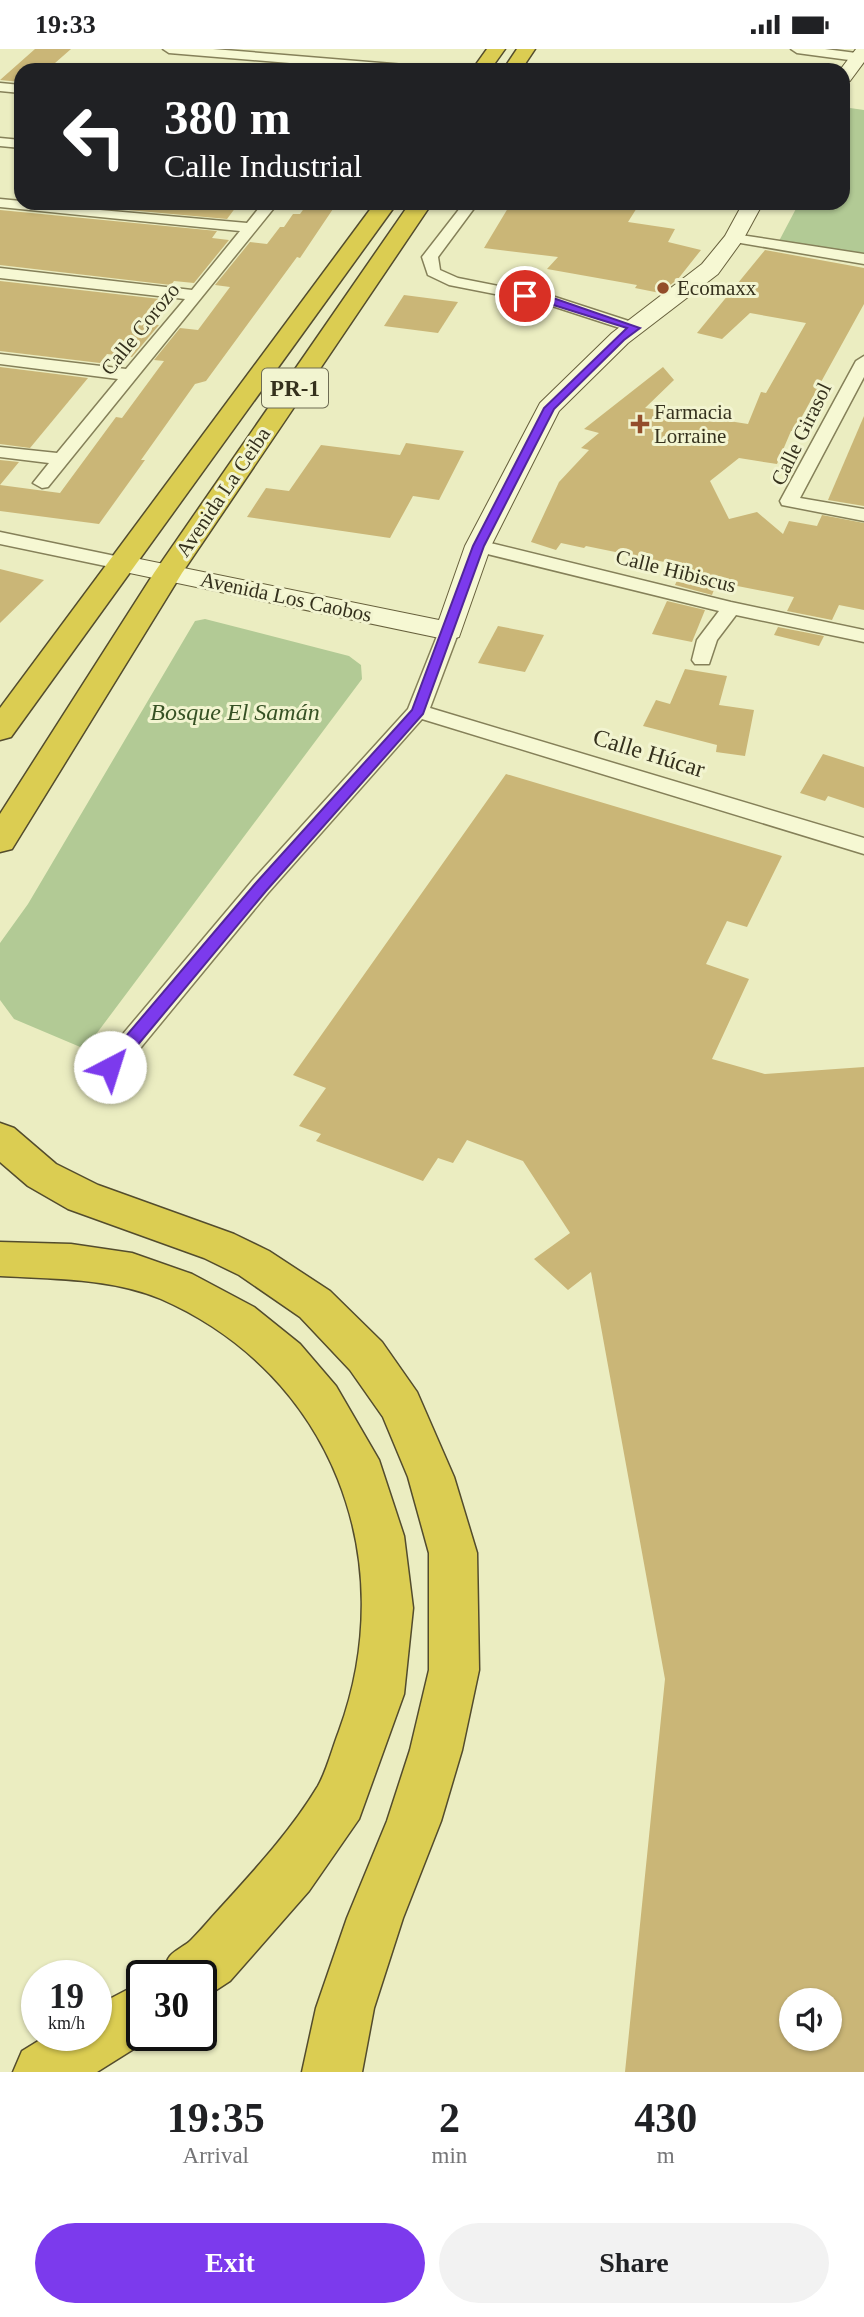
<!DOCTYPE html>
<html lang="en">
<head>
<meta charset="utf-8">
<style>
	body { margin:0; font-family:"Times New Roman",serif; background:#f2f2f2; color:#202124; height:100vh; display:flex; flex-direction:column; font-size:26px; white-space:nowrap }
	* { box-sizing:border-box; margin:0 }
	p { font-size:23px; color:#757577 }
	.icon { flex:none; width:38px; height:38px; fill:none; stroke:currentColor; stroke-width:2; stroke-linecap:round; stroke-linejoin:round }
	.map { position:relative; height:2023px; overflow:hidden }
	.panel { display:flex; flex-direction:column; background:#fff; flex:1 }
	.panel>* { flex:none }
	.hud { position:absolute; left:14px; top:14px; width:836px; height:147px; border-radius:21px; box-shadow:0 2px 5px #0004; background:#202124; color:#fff; overflow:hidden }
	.fabs { position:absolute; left:779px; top:1939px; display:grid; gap:14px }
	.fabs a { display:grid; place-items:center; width:63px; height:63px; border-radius:50%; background:#fff; box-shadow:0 2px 5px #0004; font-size:35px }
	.speed { position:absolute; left:21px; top:1911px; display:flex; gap:14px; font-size:35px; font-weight:700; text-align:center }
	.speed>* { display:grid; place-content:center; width:91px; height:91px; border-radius:50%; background:#fff; box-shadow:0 2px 5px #0004; line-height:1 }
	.speed small { font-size:18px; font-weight:400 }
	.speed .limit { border:4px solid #111; border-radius:10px; background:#fff; color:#111 }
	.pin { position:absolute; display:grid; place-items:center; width:60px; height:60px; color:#fff; margin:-30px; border:4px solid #fff; border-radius:50%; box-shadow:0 2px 7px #0007 }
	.me { position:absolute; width:77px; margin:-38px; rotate:40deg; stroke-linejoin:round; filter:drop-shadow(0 0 5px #0008) }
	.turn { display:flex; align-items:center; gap:24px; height:147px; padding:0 35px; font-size:32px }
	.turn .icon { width:91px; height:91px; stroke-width:2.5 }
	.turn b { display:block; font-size:49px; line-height:60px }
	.eta { display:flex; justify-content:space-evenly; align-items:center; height:119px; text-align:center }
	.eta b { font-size:42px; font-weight:600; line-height:49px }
	.action { display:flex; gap:14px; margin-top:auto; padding:14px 35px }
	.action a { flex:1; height:80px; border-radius:42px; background:#7c3aed; color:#fff; font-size:28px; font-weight:600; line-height:80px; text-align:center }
	.action a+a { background:#f2f2f2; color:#202124 }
	.status { display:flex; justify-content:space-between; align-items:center; height:49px; padding:0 35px; background:#fff; direction:ltr }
	.status svg { height:19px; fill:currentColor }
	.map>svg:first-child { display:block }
	.green { fill:#b2ca95 }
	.building { fill:#cab677; fill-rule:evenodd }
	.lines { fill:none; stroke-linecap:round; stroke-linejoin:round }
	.street-casing { stroke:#858059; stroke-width:3 }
	.secondary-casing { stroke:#67603c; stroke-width:2 }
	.highway-casing { stroke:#534c2d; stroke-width:3 }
	.street { fill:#f6f8d3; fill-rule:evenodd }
	.secondary { fill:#f6f8d3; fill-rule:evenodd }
	.highway { fill:#dbcd52; fill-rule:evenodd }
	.route { fill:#7c3aed; stroke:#51269a; stroke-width:2 }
	.poi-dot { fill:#934d2a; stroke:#f2f4d0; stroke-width:2.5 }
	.labels { text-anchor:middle; stroke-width:6; stroke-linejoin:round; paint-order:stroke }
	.far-poi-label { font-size:21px; fill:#35311d; stroke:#f2f4d0; text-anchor:start }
	.far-street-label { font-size:21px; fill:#35311d; stroke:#f2f4d0 }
	.shield { fill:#f2f4d0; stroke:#6e6c53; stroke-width:2 }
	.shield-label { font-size:23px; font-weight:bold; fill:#35311d }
	.park-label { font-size:24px; font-style:italic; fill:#365124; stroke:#f2f4d0 }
	.street-label { font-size:24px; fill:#35311d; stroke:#f2f4d0 }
</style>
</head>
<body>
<div class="status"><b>19:33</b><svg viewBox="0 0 49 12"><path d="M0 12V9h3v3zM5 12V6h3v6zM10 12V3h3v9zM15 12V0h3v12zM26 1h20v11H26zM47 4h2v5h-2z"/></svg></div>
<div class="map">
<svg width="864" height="2023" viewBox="0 0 864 2023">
	<rect width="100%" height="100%" fill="#ebedc1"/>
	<g class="green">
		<polygon points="850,59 864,61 864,206 779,192 799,154 844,154 844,71"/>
		<polygon points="205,570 349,607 361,616 362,630 85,1000 14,970 0,951 0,894 28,855 195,572"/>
	</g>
	<g class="building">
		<polygon points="35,0 71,0 47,21 21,21 21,33 0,31"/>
		<polygon points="51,154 239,154 227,170"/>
		<polygon points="308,154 337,154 300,209 297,208 206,332 195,335 141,411 145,411 99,475 0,462 0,411 19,413 0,436 60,444 116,368 122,369 164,312 154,311 180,279 198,281 230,238 215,236 250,193 267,195 280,178 284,178 293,165 300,165"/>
		<polygon points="511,154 640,154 628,173 675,180 668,193 701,201 678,230 660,244 635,239 637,236 547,220 558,208 484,199"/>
		<polygon points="0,161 217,182 212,189 229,191 194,234 174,232 171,236 0,216"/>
		<polygon points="765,201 864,219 864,255 794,382 791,382 777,415 739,409 710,432 729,470 757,463 783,485 789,472 817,477 822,466 864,474 864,561 839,556 832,571 787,562 794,548 717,533 712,546 675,536 682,520 673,518 674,515 586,497 584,499 561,494 556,501 531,493 559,433 589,401 581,399 599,384 584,380 663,318 674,331 645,359 748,375 761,343 766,344 806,274 750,264 722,290 697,284"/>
		<polygon points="0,232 160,250 142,274 159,276 132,308 107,305 100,314 0,302"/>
		<polygon points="404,246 458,253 438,284 384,277"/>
		<polygon points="0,318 88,329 30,399 0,395"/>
		<polygon points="864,367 864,457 828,451"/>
		<polygon points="406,394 464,402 439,451 413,447 390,489 247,468 266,439 289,442 321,396 400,406"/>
		<polygon points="0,520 44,531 0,574"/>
		<polygon points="667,552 705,561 692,593 652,585"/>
		<polygon points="498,577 544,586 525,623 478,614"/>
		<polygon points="778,578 824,587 819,597 774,586"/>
		<polygon points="685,620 727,627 719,656 754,661 745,707 716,703 717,696 643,677 656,651 670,655"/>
		<polygon points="823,705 864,718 864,759 828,747 825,752 800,744"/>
		<path d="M506,725L782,807L747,878L727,872L706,915L749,930L712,1010L765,1025L864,1018V2023H625L665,1630L591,1223L568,1241L534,1210L570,1184L523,1112L467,1091L453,1114L438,1109L423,1132L316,1092L321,1085L299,1077L326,1039L293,1026ZM791,1951H830V1990H791Z"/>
	</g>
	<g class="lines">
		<defs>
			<g id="street">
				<polygon points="163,0 213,0 417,17 423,21 373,21 169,4"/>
				<polygon points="791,0 825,0 864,5 864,13 797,4"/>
				<polygon points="0,34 21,36 21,44 0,42"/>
				<polygon points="0,89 21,91 21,99 0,97"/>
				<polygon points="0,150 21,152 21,154 247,174 263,154 278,154 48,438 42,439 33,434 49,414 0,408 0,398 57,404 118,330 0,315 0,305 126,320 185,250 0,229 0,219 192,241 240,182 0,158"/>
				<polygon points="464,154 478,154 438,208 440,221 458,229 555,248 641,276 643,279 641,282 629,282 546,255 449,236 428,226 422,208"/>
				<polygon points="734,185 864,205 864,215 729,192 727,189"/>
				<polygon points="864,307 864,328 800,449 864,460 864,472 782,456 780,452 856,312"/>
				<polygon points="0,483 120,508 130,514 120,520 0,495"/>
				<polygon points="478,491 731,553 864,581 864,593 736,566 717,591 709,615 695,615 692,611 697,591 719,562 471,501 468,497"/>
				<polygon points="449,576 456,578 459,582 430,659 864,789 864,805 422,670 268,844 119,1025 110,1028 101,1025 97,1018 101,1011 252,832 408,660 439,582 442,578"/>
			</g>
			<g id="secondary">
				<polygon points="856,0 864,0 864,13 850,32 844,33 844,21 840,21"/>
				<polygon points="743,154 763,154 744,189 718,225 628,294 559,362 491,497 459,588 449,591 120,522 110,520 106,514 110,508 120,506 439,571 465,497 540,354 612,284 702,215 725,187"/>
			</g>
			<g id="highway">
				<polygon points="487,0 505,0 490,21 472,21"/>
				<polygon points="517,0 535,0 521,21 503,21"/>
				<polygon points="375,154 397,154 11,688 0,691 0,659"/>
				<polygon points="410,154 432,154 182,524 12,800 0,803 0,765 154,524"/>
				<polygon points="0,1074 14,1079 56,1115 98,1136 234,1185 269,1202 330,1242 382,1293 417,1343 454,1428 477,1504 479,1621 462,1701 441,1772 403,1869 374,1959 362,2023 302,2023 316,1959 347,1869 387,1772 410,1701 429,1621 429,1504 408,1428 383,1368 350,1321 300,1268 239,1226 204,1209 68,1160 28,1137 0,1113"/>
				<path d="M0,1193L71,1195L132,1204L192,1225L254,1258L300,1295L336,1337L379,1411L404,1487L413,1559L404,1645L359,1770L309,1842L230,1932L201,1951V1927H162C164,1921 166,1912 170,1907C175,1901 185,1897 191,1891C198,1884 205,1876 212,1868C250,1826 289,1785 318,1737C327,1721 332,1700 339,1682C402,1510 332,1325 161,1250C111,1229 53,1230 0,1227Z"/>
				<polygon points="142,1933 142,1986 156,1986 97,2023 13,2023 22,2002 48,1986 96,1986 96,1957"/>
			</g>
		</defs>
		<use href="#street" class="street-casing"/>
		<use href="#secondary" class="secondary-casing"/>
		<use href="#highway" class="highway-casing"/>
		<use href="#street" class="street"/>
		<use href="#secondary" class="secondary"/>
		<use href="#highway" class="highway"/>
	</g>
	<polygon class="route" points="525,244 553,249 640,279 624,291 554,360 484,497 423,665 266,842 116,1022 104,1022 102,1018 104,1013 255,835 412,661 473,497 544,359 627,279 547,254 522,249 522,245"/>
	<g class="poi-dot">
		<circle cx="663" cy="239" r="7"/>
		<path d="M636.5 364.5h7v7h7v7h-7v7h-7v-7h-7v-7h7z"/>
	</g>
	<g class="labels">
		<g class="far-poi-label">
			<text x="677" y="246">Ecomaxx</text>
			<text x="654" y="370">Farmacia<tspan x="654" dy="24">Lorraine</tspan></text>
		</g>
		<g class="far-street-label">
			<text transform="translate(140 280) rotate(-51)" y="7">Calle Corozo</text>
			<text transform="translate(801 385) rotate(-64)" y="7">Calle Girasol</text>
			<text transform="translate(223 443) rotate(-56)" y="7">Avenida La Ceiba</text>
			<text transform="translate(676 522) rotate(14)" y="7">Calle Hibiscus</text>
			<text transform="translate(286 548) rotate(12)" y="7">Avenida Los Caobos</text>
		</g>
		<rect class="shield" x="262" y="319.5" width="66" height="39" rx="5"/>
		<g class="shield-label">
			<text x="295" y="347">PR-1</text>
		</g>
		<g class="park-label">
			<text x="235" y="671">Bosque El Samán</text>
		</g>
		<g class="street-label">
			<text transform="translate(649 704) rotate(17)" y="8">Calle Húcar</text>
		</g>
	</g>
</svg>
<div class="fabs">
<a><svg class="icon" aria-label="sound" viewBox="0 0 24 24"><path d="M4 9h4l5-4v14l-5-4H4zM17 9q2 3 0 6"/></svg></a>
</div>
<div class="speed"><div>19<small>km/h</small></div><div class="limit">30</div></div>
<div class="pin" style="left:525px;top:247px;background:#d93025"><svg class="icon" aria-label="arrive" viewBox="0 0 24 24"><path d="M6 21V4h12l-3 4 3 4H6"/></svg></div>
<svg class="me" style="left:110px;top:1018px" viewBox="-20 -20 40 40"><circle r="19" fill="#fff"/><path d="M0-13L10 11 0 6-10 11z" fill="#7c3aed"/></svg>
<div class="hud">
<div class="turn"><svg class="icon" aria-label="left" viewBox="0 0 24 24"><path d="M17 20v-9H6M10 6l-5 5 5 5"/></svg><div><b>380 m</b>Calle Industrial</div></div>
</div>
</div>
<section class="panel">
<div class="eta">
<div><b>19:35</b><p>Arrival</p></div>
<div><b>2</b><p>min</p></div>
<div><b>430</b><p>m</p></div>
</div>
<div class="action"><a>Exit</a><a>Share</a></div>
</section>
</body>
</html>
